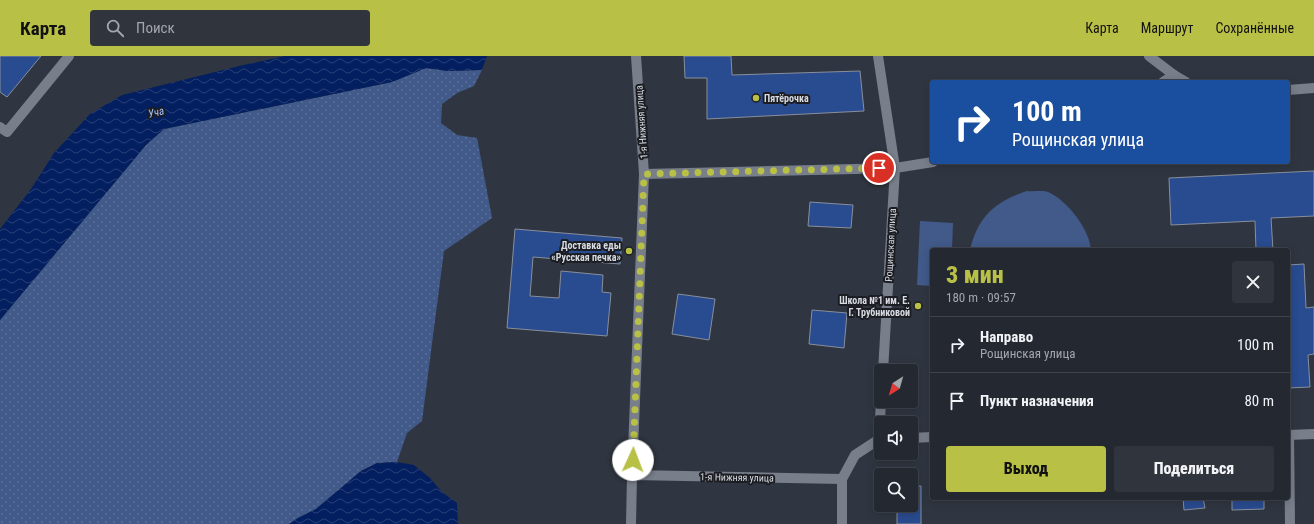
<!DOCTYPE html>
<html lang="ru">
<head>
<meta charset="utf-8">
<style>
	body { margin:0; font-family:"Roboto Condensed",sans-serif; background:#30343d; color:#f1f3f6; height:100vh; display:flex; flex-direction:column; font-size:15px; white-space:nowrap }
	* { box-sizing:border-box; margin:0 }
	p { font-size:13px; color:#a3a6ab }
	.icon { flex:none; width:22px; height:22px; fill:none; stroke:currentColor; stroke-width:2; stroke-linecap:round; stroke-linejoin:round }
	.map { position:relative; flex:1; overflow:hidden }
	.details { position:absolute; left:930px; top:192px; width:360px; height:252px; display:flex; flex-direction:column; background:#242831; border-radius:4px; box-shadow:0 2px 10px #0003,0 0 0 1px #41444d }
	.details>* { flex:none }
	.banner { position:absolute; left:930px; top:24px; width:360px; height:84px; border-radius:4px; box-shadow:0 2px 10px #0003,0 0 0 1px #41444d; background:#1a4fa0; color:#fff; overflow:hidden }
	.needle { width:26px; rotate:217deg }
	.fabs { position:absolute; left:874px; top:308px; display:grid; gap:8px }
	.fabs a { display:grid; place-items:center; width:44px; height:44px; border-radius:4px; background:#242831; box-shadow:0 2px 10px #0003,0 0 0 1px #41444d; font-size:20px }
	.pin { position:absolute; display:grid; place-items:center; width:34px; height:34px; color:#fff; margin:-17px; border:2px solid #fff; border-radius:50%; box-shadow:0 1px 4px #0007 }
	.me { position:absolute; width:44px; margin:-22px; rotate:2deg; stroke-linejoin:round; filter:drop-shadow(0 0 3px #0008) }
	.turn { display:flex; align-items:center; gap:14px; height:84px; padding:0 16px; font-size:18px }
	.turn .icon { width:52px; height:52px; stroke-width:2.5 }
	.turn b { display:block; font-size:28px; line-height:34px }
	.round { display:grid; place-items:center; flex:none; width:42px; height:42px; border-radius:4px; background:#30343d }
	.head { display:flex; align-items:center; justify-content:space-between; height:68px; padding:0 16px }
	h1 { font-size:24px; font-weight:800; line-height:30px; color:#b9c046 }
	.action { display:flex; gap:8px; margin-top:auto; padding:8px 16px }
	.action a { flex:1; height:46px; border-radius:4px; background:#b9c046; color:#111; font-size:16px; font-weight:800; line-height:46px; text-align:center }
	.action a+a { background:#30343d; color:#f1f3f6 }
	ul { padding:0; list-style:none }
	li { display:flex; align-items:center; gap:12px; height:56px; padding:0 16px; border-top:1px solid #41444d }
	li div { flex:1 }
	li b { display:block; font-size:15px }
	li em { font-style:normal }
	header { display:flex; align-items:center; gap:24px; box-sizing:border-box; height:56px; padding:0 20px; background:#b9c046; color:#111 }
	header strong { font-size:19px }
	nav { display:flex; gap:22px; margin-inline-start:auto; font-size:14px }
	.search { width:280px; height:36px; background:#30343d; display:flex; align-items:center; gap:10px; box-sizing:border-box; padding:0 14px; border-radius:4px; color:#a3a6ab; font-size:15px }
	.map>svg:first-child { display:block }
	.grass { fill:url(#grass-dots) }
	.park { fill:#415a8a }
	.water { fill:url(#water-waves) }
	.building { fill:#294b8f; stroke:#888f9c }
	.lines { fill:none; stroke-linecap:round; stroke-linejoin:round }
	.service { stroke:#787f8b; stroke-width:10 }
	.minor { stroke:#787f8b; stroke-width:10 }
	.route { stroke:#b9c046; stroke-width:7; stroke-dasharray:0 12.6 }
	.poi-dot { fill:#b9c046; stroke:#1b1d22; stroke-width:1.5 }
	.labels { text-anchor:middle; stroke-width:4; stroke-linejoin:round; paint-order:stroke }
	.poi-label { font-size:10px; font-weight:bold; fill:#d7dbe2; stroke:#1b1d22; text-anchor:end }
	.street-label { font-size:10px; fill:#d7dbe2; stroke:#1b1d22 }
	.water-label { font-size:11px; font-style:italic; fill:#a4c3fe; stroke:#1b1d22 }
</style>
</head>
<body>
<header>
<strong>Карта</strong>
<div class="search"><svg class="icon" aria-label="search" viewBox="0 0 24 24"><circle cx="10" cy="10" r="6"/><path d="M15 15l6 6"/></svg>Поиск</div>
<nav><a>Карта</a><a>Маршрут</a><a>Сохранённые</a></nav>
</header>
<div class="map">
<svg width="1314" height="468" viewBox="0 0 1314 468">
	<defs>
		<pattern id="grass-dots" width="8" height="8" patternUnits="userSpaceOnUse"><rect width="8" height="8" fill="#415a8a"/><path d="M2 2h.1M6 6h.1" fill="none" stroke="#5c719a" stroke-width="1.8" stroke-linecap="round"/></pattern>
		<pattern id="water-waves" width="16" height="10" patternUnits="userSpaceOnUse"><rect width="16" height="10" fill="#031f60"/><path d="M0 5q4-4 8 0t8 0" fill="none" stroke="#273f76"/></pattern>
	</defs>
	<rect width="100%" height="100%" fill="#303641"/>
	<polygon class="grass" points="426,12 448,15 482,14 474,30 457,37 442,48 441,67 457,79 477,82 492,162 444,195 422,365 407,377 397,406 377,407 361,415 316,453 298,462 289,468 0,468 0,264 146,89 164,73 392,26"/>
	<g class="park">
		<path d="M1027,135C1033,136 1043,134 1048,136C1067,144 1090,174 1091,194H970C978,161 994,146 1027,135Z"/>
		<polygon points="920,165 953,167 952,194 932,194 932,230 917,229"/>
	</g>
	<g class="water">
		<polygon points="285,0 487,0 482,14 448,15 426,12 392,26 164,73 146,89 0,264 0,173 31,133 54,97 90,58 122,39 239,10"/>
		<polygon points="397,406 414,409 430,422 442,436 457,447 458,468 289,468 298,462 316,453 361,415 377,407"/>
	</g>
	<g class="building">
		<polygon points="0,0 41,0 7,41 0,36"/>
		<polygon points="684,0 731,0 732,19 860,15 864,55 707,63 707,22 685,22"/>
		<polygon points="1314,115 1314,160 1271,162 1273,194 1256,194 1255,165 1171,169 1169,122"/>
		<polygon points="810,146 853,149 851,172 808,170"/>
		<polygon points="515,173 622,182 620,208 533,201 530,240 559,242 561,215 603,219 602,236 611,237 607,280 507,272"/>
		<polygon points="1304,208 1306,252 1314,251 1314,298 1308,299 1310,331 1288,332 1288,209"/>
		<polygon points="678,238 715,243 709,284 672,278"/>
		<polygon points="812,254 847,257 844,292 809,288"/>
		<polygon points="911,430 921,430 921,468 897,468 897,449 911,449"/>
		<polygon points="1183,442 1203,442 1205,452 1184,454"/>
		<polygon points="1232,442 1264,442 1264,453 1232,454"/>
	</g>
	<g class="lines">
		<g class="service">
			<polyline points="878,0 895,112 883,315"/>
			<polyline points="1149,0 1174,19 1186,26"/>
			<polyline points="1163,26 1174,19"/>
			<polyline points="1288,34 1314,32"/>
			<polyline points="0,71 7,76 69,0"/>
			<polyline points="644,118 895,112 933,106"/>
			<polyline points="1289,379 1290,468"/>
			<polyline points="879,382 881,345"/>
			<polyline points="632,419 644,118 636,0"/>
			<polyline points="631,468 632,419 842,423"/>
		</g>
		<g class="minor">
			<polyline points="1288,379 1314,378"/>
			<polyline points="911,382 932,381"/>
			<polyline points="842,468 842,423 855,399 881,382"/>
		</g>
	</g>
	<g class="lines">
		<polyline class="route" points="633,404 644,118 879,112"/>
	</g>
	<g class="poi-dot">
		<circle cx="756" cy="42" r="4"/>
		<circle cx="629" cy="195" r="4"/>
		<circle cx="918" cy="250" r="4"/>
	</g>
	<g class="labels">
		<g class="poi-label">
			<text x="764" y="46" text-anchor="start">Пятёрочка</text>
			<text x="621" y="193">Доставка еды<tspan x="621" dy="12">«Русская печка»</tspan></text>
			<text x="910" y="248">Школа №1 им. Е.<tspan x="910" dy="12">Г. Трубниковой</tspan></text>
		</g>
		<g class="street-label">
			<text transform="translate(641 66) rotate(-94)" y="4">1-я Нижняя улица</text>
			<text transform="translate(890 189) rotate(-87)" y="4">Рощинская улица</text>
			<text transform="translate(737 421) rotate(1)" y="4">1-я Нижняя улица</text>
		</g>
		<g class="water-label">
			<text transform="translate(156 56) rotate(-13)" y="4">Уча</text>
		</g>
	</g>
</svg>
<div class="fabs">
<a><svg class="needle" viewBox="-14 -14 28 28"><path d="M0-13l5 13h-10z" fill="#e53935"/><path d="M0 13l5-13h-10z" fill="#a3a6ab"/></svg></a>
<a><svg class="icon" aria-label="sound" viewBox="0 0 24 24"><path d="M4 9h4l5-4v14l-5-4H4zM17 9q2 3 0 6"/></svg></a>
<a><svg class="icon" aria-label="search" viewBox="0 0 24 24"><circle cx="10" cy="10" r="6"/><path d="M15 15l6 6"/></svg></a>
</div>
<div class="pin" style="left:879px;top:112px;background:#d93025"><svg class="icon" aria-label="arrive" viewBox="0 0 24 24"><path d="M6 21V4h12l-3 4 3 4H6"/></svg></div>
<svg class="me" style="left:633px;top:404px" viewBox="-20 -20 40 40"><circle r="19" fill="#fff"/><path d="M0-13L10 11 0 6-10 11z" fill="#b9c046"/></svg>
<div class="banner">
<div class="turn"><svg class="icon" aria-label="right" viewBox="0 0 24 24"><path d="M7 20v-9h11M14 6l5 5-5 5"/></svg><div><b>100 m</b>Рощинская улица</div></div>
</div>
<section class="details">
<div class="head"><div><h1>3 мин</h1><p>180 m · 09:57</p></div><a class="round"><svg class="icon" aria-label="close" viewBox="0 0 24 24"><path d="M6 6l12 12M18 6L6 18"/></svg></a></div>
<ul>
<li><svg class="icon" aria-label="right" viewBox="0 0 24 24"><path d="M7 20v-9h11M14 6l5 5-5 5"/></svg><div><b>Направо</b><p>Рощинская улица</p></div><em>100 m</em></li>
<li><svg class="icon" aria-label="arrive" viewBox="0 0 24 24"><path d="M6 21V4h12l-3 4 3 4H6"/></svg><div><b>Пункт назначения</b></div><em>80 m</em></li>
</ul>
<div class="action"><a>Выход</a><a>Поделиться</a></div>
</section>
</div>
</body>
</html>
